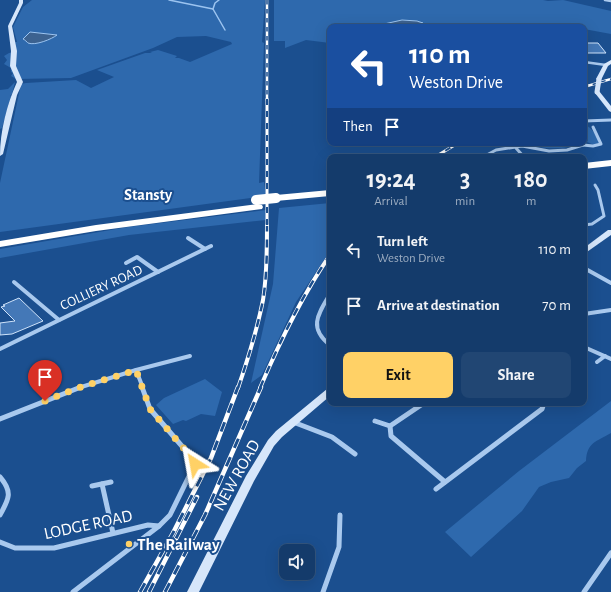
<!DOCTYPE html>
<html lang="en">
<head>
<meta charset="utf-8">
<style>
	body { margin:0; font-family:"Alegreya Sans",sans-serif; background:#214673; color:#f1f3f6; height:100vh; display:flex; flex-direction:column; font-size:15px; white-space:nowrap }
	* { box-sizing:border-box; margin:0 }
	p { font-size:13px; color:#9dadc1 }
	.icon { flex:none; width:22px; height:22px; fill:none; stroke:currentColor; stroke-width:2; stroke-linecap:round; stroke-linejoin:round }
	.map { position:relative; flex:1; overflow:hidden }
	.sheet { position:absolute; left:327px; top:154px; width:260px; height:252px; display:flex; flex-direction:column; background:#143b6b; border-radius:8px; box-shadow:0 4px 16px #0002,0 0 0 1px #33557e }
	.sheet>* { flex:none }
	.guide { position:absolute; left:327px; top:24px; width:260px; height:122px; border-radius:8px; box-shadow:0 4px 16px #0002,0 0 0 1px #33557e; background:#1a4fa0; color:#fff; overflow:hidden }
	.buttons { position:absolute; left:279px; top:544px; display:grid; gap:8px }
	.buttons a { display:grid; place-items:center; width:36px; height:36px; border-radius:8px; background:#143b6b; box-shadow:0 4px 16px #0002,0 0 0 1px #33557e; font-size:20px }
	.pin { position:absolute; display:grid; place-items:center; width:34px; height:34px; color:#fff; margin:-41px -17px; border-radius:50% 50% 50% 0; rotate:-45deg; box-shadow:0 0 4px #0007 }
	.pin .icon { rotate:45deg }
	.me { position:absolute; width:44px; margin:-22px; rotate:326deg; stroke-linejoin:round; filter:drop-shadow(0 0 3px #0008) }
	.turn { display:flex; align-items:center; gap:14px; height:84px; padding:0 16px; font-size:18px }
	.turn .icon { width:52px; height:52px; stroke-width:2.5 }
	.turn b { display:block; font-size:28px; line-height:34px }
	.then { display:flex; align-items:center; height:38px; padding:0 16px; background:#0003; gap:8px; font-size:15px }
	.eta { display:flex; justify-content:space-evenly; align-items:center; height:68px; text-align:center }
	.eta b { font-size:24px; font-weight:600; line-height:28px }
	.action { display:flex; gap:8px; margin-top:auto; padding:8px 16px }
	.action a { flex:1; height:46px; border-radius:8px; background:#ffd166; color:#111; font-size:16px; font-weight:600; line-height:46px; text-align:center }
	.action a+a { background:#214673; color:#f1f3f6 }
	ul { padding:0; list-style:none }
	li { display:flex; align-items:center; gap:12px; height:56px; padding:0 16px }
	li div { flex:1 }
	li b { display:block; font-size:15px }
	li em { font-style:normal }
	.map>svg:first-child { display:block }
	.green { fill:#2e69ad }
	.water { fill:#3c6290; stroke:#9cc4f0 }
	.lines { fill:none; stroke-linecap:round; stroke-linejoin:round }
	.stream { stroke:#9cc4f0; stroke-width:1.5 }
	.building { fill:#4478b7; stroke:#cfe3fa }
	.street-far3 { stroke:#a9c9ee; stroke-width:2.5 }
	.street-far2 { stroke:#a9c9ee; stroke-width:3 }
	.street-far1 { stroke:#a9c9ee; stroke-width:4 }
	.street { stroke:#a9c9ee; stroke-width:5 }
	.secondary { fill:#d6e6fa; fill-rule:evenodd }
	.highway { fill:#fff; fill-rule:evenodd }
	.rail-far3-casing { stroke:#fff; stroke-width:2.5 }
	.rail-far2-casing { stroke:#fff; stroke-width:3 }
	.rail-far1-casing { stroke:#fff; stroke-width:4 }
	.rail-casing { stroke:#fff; stroke-width:4.5 }
	.rail-far3 { stroke:#1b4f8f; stroke-width:1.5; stroke-dasharray:4.5; stroke-linecap:butt }
	.rail-far2 { stroke:#1b4f8f; stroke-width:2; stroke-dasharray:6; stroke-linecap:butt }
	.rail-far1 { stroke:#1b4f8f; stroke-width:2.5; stroke-dasharray:8; stroke-linecap:butt }
	.rail { stroke:#1b4f8f; stroke-width:3; stroke-dasharray:10; stroke-linecap:butt }
	.secondary-bridge { stroke:#d6e6fa; stroke-width:5 }
	.highway-bridge { stroke:#fff; stroke-width:10 }
	.route { stroke:#ffd166; stroke-width:7; stroke-dasharray:0 12.6 }
	.poi-dot { fill:#ffd166; stroke:#1b4f8f; stroke-width:1.5 }
	.labels { text-anchor:middle; stroke-width:4; stroke-linejoin:round; paint-order:stroke }
	.street-label { font-size:14px; fill:#fff; stroke:#1b4f8f }
	.quarter-label { font-size:16px; font-weight:bold; fill:#fff; stroke:#1b4f8f }
	.near-street-label { font-size:17px; fill:#fff; stroke:#1b4f8f }
	.near-poi-label { font-size:17px; font-weight:bold; fill:#fff; stroke:#1b4f8f; text-anchor:start }
</style>
</head>
<body>
<div class="map">
<svg width="611" height="592" viewBox="0 0 611 592">
	<rect width="100%" height="100%" fill="#1b4f8f"/>
	<g class="green">
		<polygon points="32,0 265,0 262,42 264,43 259,183 264,182 266,196 0,232 0,183 21,84 26,83 76,80 91,88 114,77 97,70 145,53 152,53 150,52 158,50 177,56 175,58 179,58 190,62 232,44 231,42 206,36 177,37 153,48 71,78 16,79 11,76 13,73 11,72 11,68 4,64 7,60 4,56 9,53 16,52 15,42 17,42 13,27 23,7"/>
		<path d="M274,0H543L548,1L563,0L611,11V34L584,29V27L574,26L393,27L422,25C410,20 403,21 391,23C386,24 382,24 379,27H330V43L306,40L285,48V41H274Z"/>
		<polygon points="15,82 12,94 10,96 11,96 2,128 0,129 0,90 8,89"/>
		<path d="M584,124C592,128 597,135 599,143L594,145L587,142L588,140L584,134Z"/>
		<path d="M523,143H578C563,152 539,148 523,143Z"/>
		<polygon points="330,203 330,251 296,302 262,375 251,383 273,284 279,208"/>
		<polygon points="266,210 266,220 129,235 0,258 0,249 128,227"/>
		<polygon points="205,379 222,392 215,416 201,414 186,421 183,420 173,424 156,405 164,398"/>
		<path d="M611,401V433C596,442 587,442 586,461L577,468L569,478L551,482L539,487L522,511L471,557L445,532L519,471Z"/>
	</g>
	<g class="water">
		<polygon points="402,20 417,21 423,23 379,27 384,24"/>
		<path d="M30,32L57,35C52,39 35,46 28,43C28,43 24,39 23,39Z"/>
	</g>
	<g class="lines">
		<g class="stream">
			<polyline points="169,0 213,9 225,30"/>
			<polyline points="213,9 215,3 219,0"/>
		</g>
	</g>
	<g class="building">
		<polygon points="584,43 598,43 606,53 584,53"/>
		<polygon points="19,298 43,321 12,334 0,335 0,323 15,321 1,307 5,306 3,305"/>
	</g>
	<g class="lines">
		<g class="street-far3">
			<polyline points="605,0 611,1"/>
			<polyline points="584,62 606,65"/>
		</g>
		<g class="street-far2">
			<polyline points="584,106 584,109"/>
			<polyline points="584,121 611,120"/>
			<polyline points="583,145 593,146 601,144 593,127"/>
			<polyline points="516,148 523,156"/>
			<polyline points="483,157 496,150 522,146 549,151 567,150 583,145 582,143"/>
			<polyline points="584,225 592,224 604,216 598,190 595,185"/>
		</g>
		<g class="street-far1">
			<polyline points="188,238 205,249"/>
			<polyline points="126,263 137,257 158,272"/>
			<polyline points="584,268 611,283"/>
			<polyline points="14,282 59,320"/>
			<path d="M330,294C318,314 308,328 330,345"/>
			<polyline points="584,314 611,310"/>
			<polyline points="584,347 611,359"/>
			<polyline points="0,349 211,246"/>
			<polyline points="597,362 605,356"/>
			<polyline points="136,370 143,388"/>
			<polyline points="78,388 136,370 190,356"/>
		</g>
		<g class="street">
			<polyline points="566,403 568,404"/>
			<polyline points="0,419 81,387"/>
			<polyline points="375,421 390,426 391,436 445,482"/>
			<polyline points="293,422 332,437 355,454"/>
			<polyline points="390,426 424,403"/>
			<path d="M0,477C13,492 9,499 0,515"/>
			<polyline points="102,484 113,533"/>
			<polyline points="92,486 111,482"/>
			<polyline points="436,489 542,409 544,403"/>
			<polyline points="0,542 15,548 54,548 148,525 159,526"/>
			<polyline points="73,592 159,526 170,515 195,464 193,459 150,409 142,387"/>
			<polyline points="323,592 339,547 340,515"/>
			<polyline points="584,592 611,553"/>
		</g>
		<g class="secondary">
			<path d="M19,0H23V3L12,26L17,51L16,66L23,82L17,95L3,154L0,156C0,131 7,104 17,82L10,66L11,51L8,26L19,3Z"/>
			<polygon points="611,60 611,64 608,66 601,80 597,80 596,79 604,64"/>
			<polygon points="595,91 599,91 611,106 611,112 609,111 595,93"/>
			<polygon points="608,230 611,230 611,235 584,254 584,248"/>
			<polygon points="330,388 330,396 282,437 274,446 254,481 199,592 187,592 246,476 268,440 276,431 327,389"/>
		</g>
		<g class="highway">
			<polygon points="611,160 611,166 584,169 584,163"/>
			<polygon points="330,190 330,196 276,201 271,198 276,195"/>
			<polygon points="258,204 262,205 263,207 262,209 96,231 0,247 0,241 96,225"/>
		</g>
		<defs>
			<g id="rail-far3">
				<polyline points="267,0 267,100"/>
				<polyline points="584,87 611,79"/>
			</g>
			<g id="rail-far2">
				<polyline points="267,99 267,227"/>
				<polyline points="435,157 458,143"/>
			</g>
			<g id="rail-far1">
				<path d="M238,388C248,359 257,330 263,300C267,276 267,250 267,226"/>
				<path d="M260,388C280,341 301,297 330,255"/>
			</g>
			<g id="rail">
				<polyline points="140,592 173,533 211,458 238,387"/>
				<polyline points="149,592 197,497"/>
				<polyline points="165,592 205,515 261,387"/>
			</g>
		</defs>
		<use href="#rail-far3" class="rail-far3-casing"/>
		<use href="#rail-far2" class="rail-far2-casing"/>
		<use href="#rail-far1" class="rail-far1-casing"/>
		<use href="#rail" class="rail-casing"/>
		<use href="#rail-far3" class="rail-far3"/>
		<use href="#rail-far2" class="rail-far2"/>
		<use href="#rail-far1" class="rail-far1"/>
		<use href="#rail" class="rail"/>
		<polyline class="secondary-bridge" points="597,92 599,79"/>
		<polyline class="highway-bridge" points="256,200 276,198"/>
	</g>
	<g class="lines">
		<polyline class="route" points="45,401 75,389 136,370 150,409 193,459 195,464"/>
	</g>
	<circle class="poi-dot" cx="129" cy="544" r="4"/>
	<g class="labels">
		<g class="street-label">
			<text transform="translate(101 287) rotate(-25)" y="5">COLLIERY ROAD</text>
		</g>
		<g class="quarter-label">
			<text x="148" y="200">Stansty</text>
		</g>
		<g class="near-street-label">
			<text transform="translate(236 475) rotate(-61)" y="6">NEW ROAD</text>
			<text transform="translate(88 524) rotate(-12)" y="6">LODGE ROAD</text>
		</g>
		<g class="near-poi-label">
			<text x="137" y="550">The Railway</text>
		</g>
	</g>
</svg>
<div class="buttons">
<a><svg class="icon" aria-label="sound" viewBox="0 0 24 24"><path d="M4 9h4l5-4v14l-5-4H4zM17 9q2 3 0 6"/></svg></a>
</div>
<div class="pin" style="left:45px;top:401px;background:#d93025"><svg class="icon" aria-label="arrive" viewBox="0 0 24 24"><path d="M6 21V4h12l-3 4 3 4H6"/></svg></div>
<svg class="me" style="left:195px;top:464px" viewBox="-20 -20 40 40"><path d="M0-17L14 15 0 8-14 15z" fill="#ffd166" stroke="#fff" stroke-width="4"/></svg>
<div class="guide">
<div class="turn"><svg class="icon" aria-label="left" viewBox="0 0 24 24"><path d="M17 20v-9H6M10 6l-5 5 5 5"/></svg><div><b>110 m</b>Weston Drive</div></div>
<div class="then">Then<svg class="icon" aria-label="arrive" viewBox="0 0 24 24"><path d="M6 21V4h12l-3 4 3 4H6"/></svg></div>
</div>
<section class="sheet">
<div class="eta">
<div><b>19:24</b><p>Arrival</p></div>
<div><b>3</b><p>min</p></div>
<div><b>180</b><p>m</p></div>
</div>
<ul>
<li><svg class="icon" aria-label="left" viewBox="0 0 24 24"><path d="M17 20v-9H6M10 6l-5 5 5 5"/></svg><div><b>Turn left</b><p>Weston Drive</p></div><em>110 m</em></li>
<li><svg class="icon" aria-label="arrive" viewBox="0 0 24 24"><path d="M6 21V4h12l-3 4 3 4H6"/></svg><div><b>Arrive at destination</b></div><em>70 m</em></li>
</ul>
<div class="action"><a>Exit</a><a>Share</a></div>
</section>
</div>
</body>
</html>
